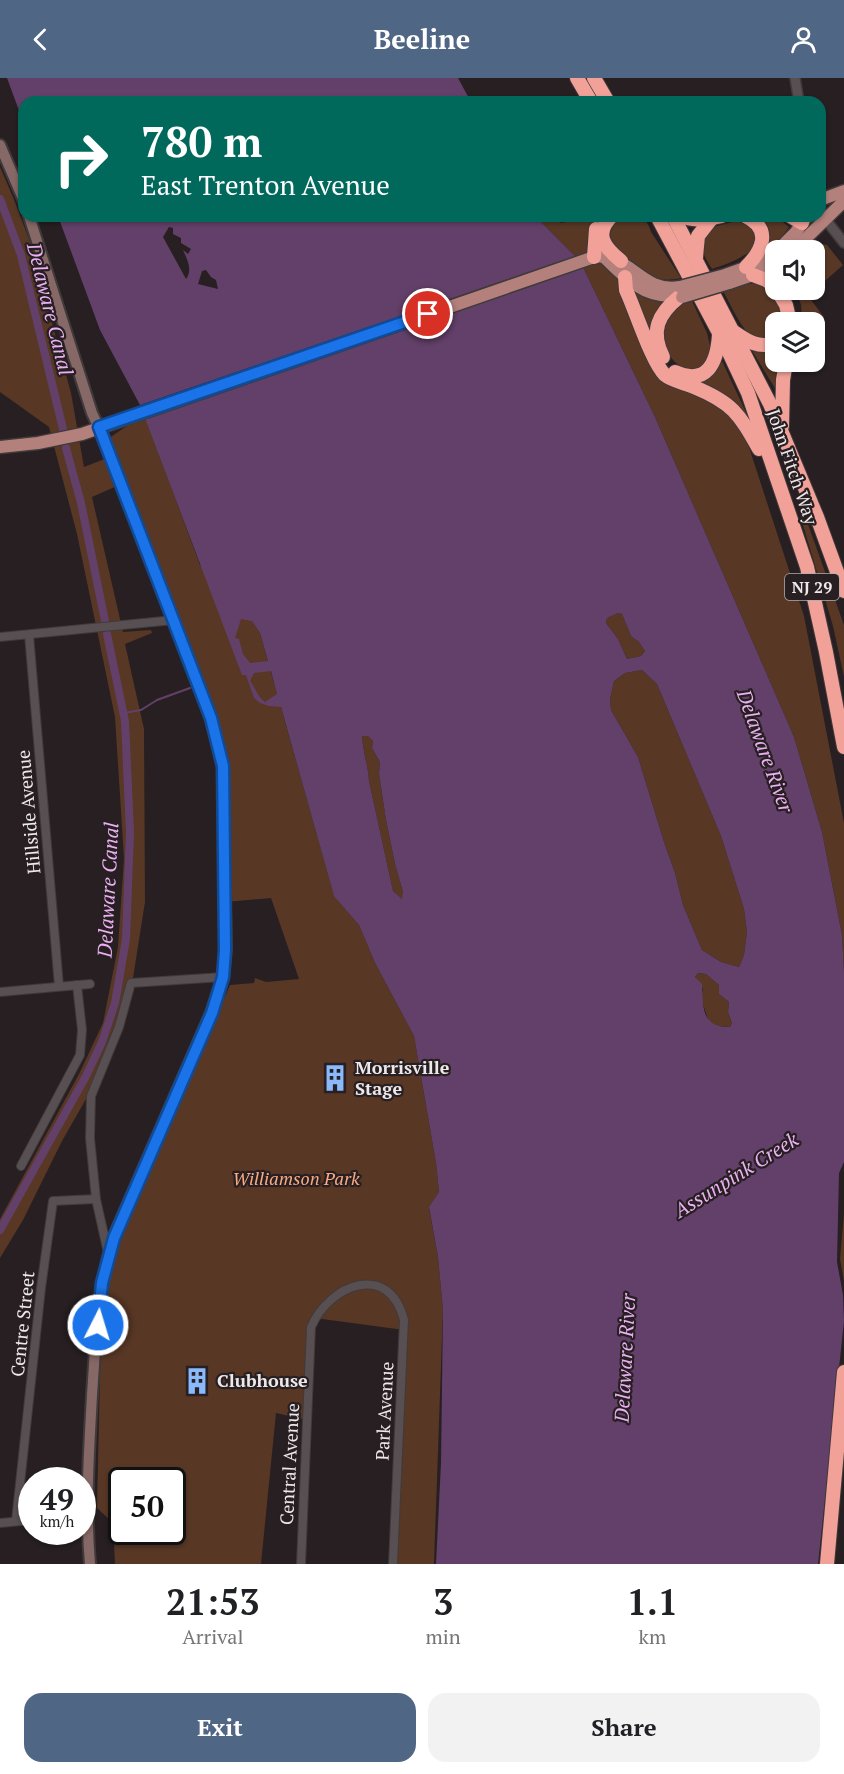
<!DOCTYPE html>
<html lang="en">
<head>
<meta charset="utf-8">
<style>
	body { margin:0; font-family:"PT Serif",serif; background:#f2f2f2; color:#202124; height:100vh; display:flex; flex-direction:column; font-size:22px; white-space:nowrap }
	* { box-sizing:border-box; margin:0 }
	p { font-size:20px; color:#757577 }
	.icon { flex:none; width:33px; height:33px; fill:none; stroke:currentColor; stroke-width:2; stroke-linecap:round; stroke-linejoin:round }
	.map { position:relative; height:1486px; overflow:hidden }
	.side { display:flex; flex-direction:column; background:#fff; flex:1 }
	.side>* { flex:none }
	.top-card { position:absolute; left:18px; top:18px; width:808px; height:126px; border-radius:18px; box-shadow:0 2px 4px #0004; background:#00695c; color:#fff; overflow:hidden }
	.buttons { position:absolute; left:765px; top:162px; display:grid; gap:12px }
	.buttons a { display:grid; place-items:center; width:60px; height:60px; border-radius:12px; background:#fff; box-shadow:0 2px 4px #0004; font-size:30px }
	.speed { position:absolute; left:18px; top:1389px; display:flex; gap:12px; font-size:30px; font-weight:700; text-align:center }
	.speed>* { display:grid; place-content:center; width:78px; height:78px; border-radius:50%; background:#fff; box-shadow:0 2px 4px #0004; line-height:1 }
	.speed small { font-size:15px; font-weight:400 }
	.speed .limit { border:3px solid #111; border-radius:9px; background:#fff; color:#111 }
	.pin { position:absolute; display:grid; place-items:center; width:51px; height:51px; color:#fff; margin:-26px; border:3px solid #fff; border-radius:50%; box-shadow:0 2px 6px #0007 }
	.me { position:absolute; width:66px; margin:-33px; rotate:5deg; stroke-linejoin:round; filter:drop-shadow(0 0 4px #0008) }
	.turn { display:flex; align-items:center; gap:21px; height:126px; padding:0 24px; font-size:27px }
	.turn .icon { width:78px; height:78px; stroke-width:2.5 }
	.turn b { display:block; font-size:42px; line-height:51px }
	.eta { display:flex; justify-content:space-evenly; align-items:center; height:102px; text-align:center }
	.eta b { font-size:36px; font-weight:700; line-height:42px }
	.action { display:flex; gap:12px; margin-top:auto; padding:12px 24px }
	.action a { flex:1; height:69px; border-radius:18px; background:#506685; color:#fff; font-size:24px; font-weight:700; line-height:69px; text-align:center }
	.action a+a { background:#f2f2f2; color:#202124 }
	header { display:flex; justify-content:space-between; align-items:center; height:78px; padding:0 24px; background:#506685; color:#fff; font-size:27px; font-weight:700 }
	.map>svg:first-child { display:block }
	.green { fill:#583725; fill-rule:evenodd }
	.water { fill:#634069; fill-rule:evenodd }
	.pier { fill:#271f21 }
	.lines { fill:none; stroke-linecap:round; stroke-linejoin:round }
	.stream { stroke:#634069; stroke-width:2 }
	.canal { stroke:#634069; stroke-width:8 }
	.minor-casing { stroke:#403a3b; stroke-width:10 }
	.tertiary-casing { stroke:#403a3b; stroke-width:12 }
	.secondary-casing { stroke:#403a3b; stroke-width:14 }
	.primary-casing { stroke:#403a3b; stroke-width:15 }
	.motorway-casing { stroke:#403a3b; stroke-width:16 }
	.minor { stroke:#574f51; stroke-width:8 }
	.tertiary { stroke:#574f51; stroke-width:9 }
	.secondary { stroke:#866866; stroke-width:10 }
	.primary { stroke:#b4807c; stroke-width:12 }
	.motorway { stroke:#f2a198; stroke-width:14 }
	.primary-bridge-casing { stroke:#403a3b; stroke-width:15; stroke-linecap:butt }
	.primary-bridge { stroke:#b4807c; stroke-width:12 }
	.route-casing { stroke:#114b97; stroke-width:15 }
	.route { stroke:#1a73e8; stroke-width:10 }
	.labels { text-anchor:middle; stroke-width:4.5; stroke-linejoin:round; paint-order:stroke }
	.shield { fill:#271f21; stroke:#b2acad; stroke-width:1.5 }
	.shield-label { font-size:16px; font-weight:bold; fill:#ede8e9 }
	.street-label { font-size:18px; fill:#ede8e9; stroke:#271f21 }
	.poi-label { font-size:18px; font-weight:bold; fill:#ede8e9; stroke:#271f21; text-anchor:start }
	.park-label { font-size:18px; font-style:italic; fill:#faab81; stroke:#271f21 }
	.water-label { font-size:20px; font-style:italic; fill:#e9b0f2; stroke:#271f21 }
</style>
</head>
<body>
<header><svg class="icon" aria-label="back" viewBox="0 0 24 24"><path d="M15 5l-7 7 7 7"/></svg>Beeline<svg class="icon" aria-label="person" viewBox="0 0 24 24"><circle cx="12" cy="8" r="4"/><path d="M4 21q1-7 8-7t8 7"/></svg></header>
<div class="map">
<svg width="844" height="1486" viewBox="0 0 844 1486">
	<rect width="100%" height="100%" fill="#271f21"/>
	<g class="green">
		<polygon points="0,89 13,119 30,164 71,315 84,389 107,380 117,408 92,419 123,554 151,552 152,555 125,566 144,651 145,824 130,919 106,986 62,1063 23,1142 0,1180 0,1141 79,996 103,945 118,869 124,780 115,639 77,456 49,349 0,314"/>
		<polygon points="535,138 555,138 561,145 581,141 584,138 597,138 590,155 592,168 622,202 657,293 728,329 744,354 804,538 844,745 844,894 842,857 822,754 794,659 655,339 582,187 575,178"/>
		<path d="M636,138C645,140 649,146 651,154L681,200C672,202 663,203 654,199C647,196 640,190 634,185C614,171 599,161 621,139Z"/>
		<polygon points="754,138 775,138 789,149 780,161 763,173"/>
		<path d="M736,143C744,145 751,147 755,156C763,175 726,186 712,191C701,174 699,168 709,150Z"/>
		<polygon points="817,165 827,167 843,187 808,218 824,239 815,245 802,244 801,227 796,212 814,212 814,172 809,172"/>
		<path d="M760,205L775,213L785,244H776L775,258C769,260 763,263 756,261C743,256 730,225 723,213L742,206Z"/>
		<path d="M628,208C640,216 651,224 666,222L653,258Z"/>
		<path d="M692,223L707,255L712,276L699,292C694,292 689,293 685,291C663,281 653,245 673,229C678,226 686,225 692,223Z"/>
		<polygon points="775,270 776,284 782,284 776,312 751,271"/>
		<polygon points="722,283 750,343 741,332 686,302 709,295"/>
		<path d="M144,336L200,487L221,504L243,528L260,555L334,817L359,847L375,885L414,958L436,1085L439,1114L429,1130L438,1179L443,1232L434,1486H394L404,1252L315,1240L307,1342L276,1335L261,1486H115L113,1445L97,1430L102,1205L230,907L254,905L255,900L266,904L299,901L271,820L225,824L223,698L201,613L105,363ZM122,1402H172V1454H122Z"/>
		<polygon points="804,435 844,547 844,599 833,548 800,437"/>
		<polygon points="618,535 622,536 631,558 639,564 645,573 641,578 627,581 618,561 606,545 607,540"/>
		<polygon points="642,592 657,606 721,758 744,831 747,854 744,877 739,889 721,884 702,872 683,827 675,795 664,764 638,679 611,632 610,621 614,603 625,595"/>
		<path d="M362,658H368L373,663L372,670L380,684L379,696L386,742L395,786L403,814V822L393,813L369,703C368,687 363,673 362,658Z"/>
		<polygon points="698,895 706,896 719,907 719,916 729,924 728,934 732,945 730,949 714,948 709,944 701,921 703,911 695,899"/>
		<polygon points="844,1135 844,1203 840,1181"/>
	</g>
	<g class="water">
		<polygon points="7,0 458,0 471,24 24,24 24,46"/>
		<path d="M58,138H535L575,178L582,187L655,339L794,659L822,754L842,857L844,894V1084L839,1095L837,1184L843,1217L844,1243L818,1486H436L441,1385L443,1232L438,1179L429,1129L439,1114L436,1085L414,958L375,885L359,847L334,818L281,629L269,628L260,625L254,620L246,597H242L140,327L100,252ZM169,149L173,150V156L181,160V165L191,171L188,176L183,172C187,181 193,192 186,201L163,159ZM206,192L211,199L216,202L218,211L198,206L202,193ZM618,535L622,536L631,558L639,564L645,573L641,578L627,581L618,561L606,545L607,540ZM241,541L252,543L260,555L268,583L250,585L243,576L239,561L235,560ZM642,592L657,606L721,758L744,831L747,854L744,877L739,889L721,884L702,872L683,827L675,795L664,764L638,679L611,632L610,621L614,603L625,595ZM271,593L277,616L265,624C257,618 256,611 250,603L254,595ZM362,658H368L373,663L372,670L380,684L379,696L386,742L395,786L403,814L402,821L393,813L369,703C368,687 363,674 362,658ZM698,895L706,896L719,907V916L729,924L728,934L732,945L730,949C701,950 703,928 702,906L695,899Z"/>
	</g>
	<polygon class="pier" points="579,177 585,186 144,336 140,327"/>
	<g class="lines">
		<polyline class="stream" points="124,635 141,632 157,622 190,610"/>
		<g class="canal">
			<polyline points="0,121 21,177 63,351"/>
			<polyline points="66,370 81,425 105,543"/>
			<polyline points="0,1152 86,998 102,964 115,925 126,861 130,754 125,643 107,556"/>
		</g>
		<defs>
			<g id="minor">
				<polyline points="29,557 59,908"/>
				<polyline points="0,559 174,542"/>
				<polyline points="0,914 90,906"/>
				<polyline points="21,1088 80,977 82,952 77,907"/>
				<polyline points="108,1175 96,1121 90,1060 91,1018 119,949 131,905 223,899"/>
				<polyline points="16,1443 41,1210 53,1123 96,1121"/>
				<polyline points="0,1445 32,1442"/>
				<path d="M301,1486L311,1249C330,1206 389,1183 404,1242L393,1486"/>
			</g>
			<g id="tertiary">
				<polyline points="795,0 799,24"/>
				<polyline points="820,130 826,142 844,165"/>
			</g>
			<g id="secondary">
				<polyline points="0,67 24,123"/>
				<path d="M29,138L92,335L105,363L211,640L223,688L226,872L223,899L211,935L117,1151C97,1204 96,1261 92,1317C89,1374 85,1429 90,1486"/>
			</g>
			<g id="primary">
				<polyline points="820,122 844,113"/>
				<polyline points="778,172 796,154 807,138"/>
				<polyline points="794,172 844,123"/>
				<path d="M605,180C625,200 643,219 673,218"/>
				<polyline points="725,197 759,185 776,175"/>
				<polyline points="729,205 761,194 776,186"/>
				<path d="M0,369L38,365L82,356L594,179C630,174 641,216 680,209"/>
			</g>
			<g id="motorway">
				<polyline points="577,0 591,24"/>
				<polyline points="594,0 608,24"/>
				<path d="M612,138C593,156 605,170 621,183"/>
				<polyline points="657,138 726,268 748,315 807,489 826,574 844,669"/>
				<polyline points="673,138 770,326 817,439 844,513"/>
				<path d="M681,138C694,144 708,141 722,138"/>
				<path d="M745,138C773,151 762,173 746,189"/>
				<polyline points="790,138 802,145"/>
				<polyline points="594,179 596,151"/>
				<polyline points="696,179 698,158 712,140"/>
				<polyline points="753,197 766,202 776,209"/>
				<path d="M625,199L626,212C635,231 652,285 665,297C672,303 685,305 694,309C733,325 739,336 759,371"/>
				<polyline points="777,212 786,227 790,244"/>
				<path d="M734,254C747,263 759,271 776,265"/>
				<path d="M663,279C650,253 658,236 679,219"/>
				<path d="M675,294C707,308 717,285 719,257"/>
				<polyline points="782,348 783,302 786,284"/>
				<polyline points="827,1486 844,1294"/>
			</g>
		</defs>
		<use href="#minor" class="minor-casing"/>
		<use href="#tertiary" class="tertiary-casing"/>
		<use href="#secondary" class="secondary-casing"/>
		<use href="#primary" class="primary-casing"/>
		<use href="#motorway" class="motorway-casing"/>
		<use href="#minor" class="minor"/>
		<use href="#tertiary" class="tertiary"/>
		<use href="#secondary" class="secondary"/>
		<use href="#primary" class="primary"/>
		<use href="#motorway" class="motorway"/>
		<defs>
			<g id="primary-bridge">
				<polyline points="680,209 725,197"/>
				<polyline points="682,219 729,205"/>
			</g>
		</defs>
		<use href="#primary-bridge" class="primary-bridge-casing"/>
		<use href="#primary-bridge" class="primary-bridge"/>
	</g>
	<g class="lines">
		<defs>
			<polyline id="route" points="98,1247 102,1205 114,1160 212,935 223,899 225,872 223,688 211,640 99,349 428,236"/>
		</defs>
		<use href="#route" class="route-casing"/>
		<use href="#route" class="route"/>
	</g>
	<defs>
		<symbol id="building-bare" viewBox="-9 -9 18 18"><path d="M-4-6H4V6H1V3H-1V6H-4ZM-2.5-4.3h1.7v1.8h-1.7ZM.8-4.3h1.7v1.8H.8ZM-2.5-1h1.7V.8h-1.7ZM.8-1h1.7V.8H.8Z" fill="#8abafc" stroke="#271f21" stroke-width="2.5" paint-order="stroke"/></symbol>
	</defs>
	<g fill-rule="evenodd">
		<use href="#building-bare" x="316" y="981" width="38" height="38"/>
		<use href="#building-bare" x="178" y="1284" width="38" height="38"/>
	</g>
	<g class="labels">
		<rect class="shield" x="785" y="496" width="54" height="26" rx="4.5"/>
		<g class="shield-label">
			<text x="812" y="515">NJ 29</text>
		</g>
		<g class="street-label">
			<text transform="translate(792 389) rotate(71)" y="6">John Fitch Way</text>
			<text transform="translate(29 734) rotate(-95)" y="6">Hillside Avenue</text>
			<text transform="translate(23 1246) rotate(-84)" y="6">Centre Street</text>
			<text transform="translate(385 1333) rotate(-87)" y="6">Park Avenue</text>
			<text transform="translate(290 1386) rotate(-87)" y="6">Central Avenue</text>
		</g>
		<g class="poi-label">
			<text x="355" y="996">Morrisville<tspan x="355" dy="21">Stage</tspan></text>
			<text x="217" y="1309">Clubhouse</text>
		</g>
		<g class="park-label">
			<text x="296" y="1107">Williamson Park</text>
		</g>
		<g class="water-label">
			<text transform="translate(50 231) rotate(76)" y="7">Delaware Canal</text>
			<text transform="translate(765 673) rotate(70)" y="7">Delaware River</text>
			<text transform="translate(108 812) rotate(-87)" y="7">Delaware Canal</text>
			<text transform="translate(736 1097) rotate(-32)" y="7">Assunpink Creek</text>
			<text transform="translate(625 1280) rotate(-87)" y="7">Delaware River</text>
		</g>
	</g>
</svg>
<div class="buttons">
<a><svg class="icon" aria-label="sound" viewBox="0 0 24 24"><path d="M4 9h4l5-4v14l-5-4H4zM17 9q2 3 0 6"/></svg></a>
<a><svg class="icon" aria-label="layers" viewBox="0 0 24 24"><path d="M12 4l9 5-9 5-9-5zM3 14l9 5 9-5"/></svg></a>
</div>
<div class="speed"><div>49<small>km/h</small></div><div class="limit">50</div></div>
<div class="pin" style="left:428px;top:236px;background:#d93025"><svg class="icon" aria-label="arrive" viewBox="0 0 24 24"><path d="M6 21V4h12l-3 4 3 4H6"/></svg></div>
<svg class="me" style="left:98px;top:1247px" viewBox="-20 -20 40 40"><circle r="17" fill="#1a73e8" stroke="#fff" stroke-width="3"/><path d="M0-11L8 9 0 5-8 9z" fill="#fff"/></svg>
<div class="top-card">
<div class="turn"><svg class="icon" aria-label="right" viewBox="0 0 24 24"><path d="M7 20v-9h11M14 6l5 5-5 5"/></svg><div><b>780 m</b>East Trenton Avenue</div></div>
</div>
</div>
<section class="side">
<div class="eta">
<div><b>21:53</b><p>Arrival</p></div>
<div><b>3</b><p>min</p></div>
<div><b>1.1</b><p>km</p></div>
</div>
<div class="action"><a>Exit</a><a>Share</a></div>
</section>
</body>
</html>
